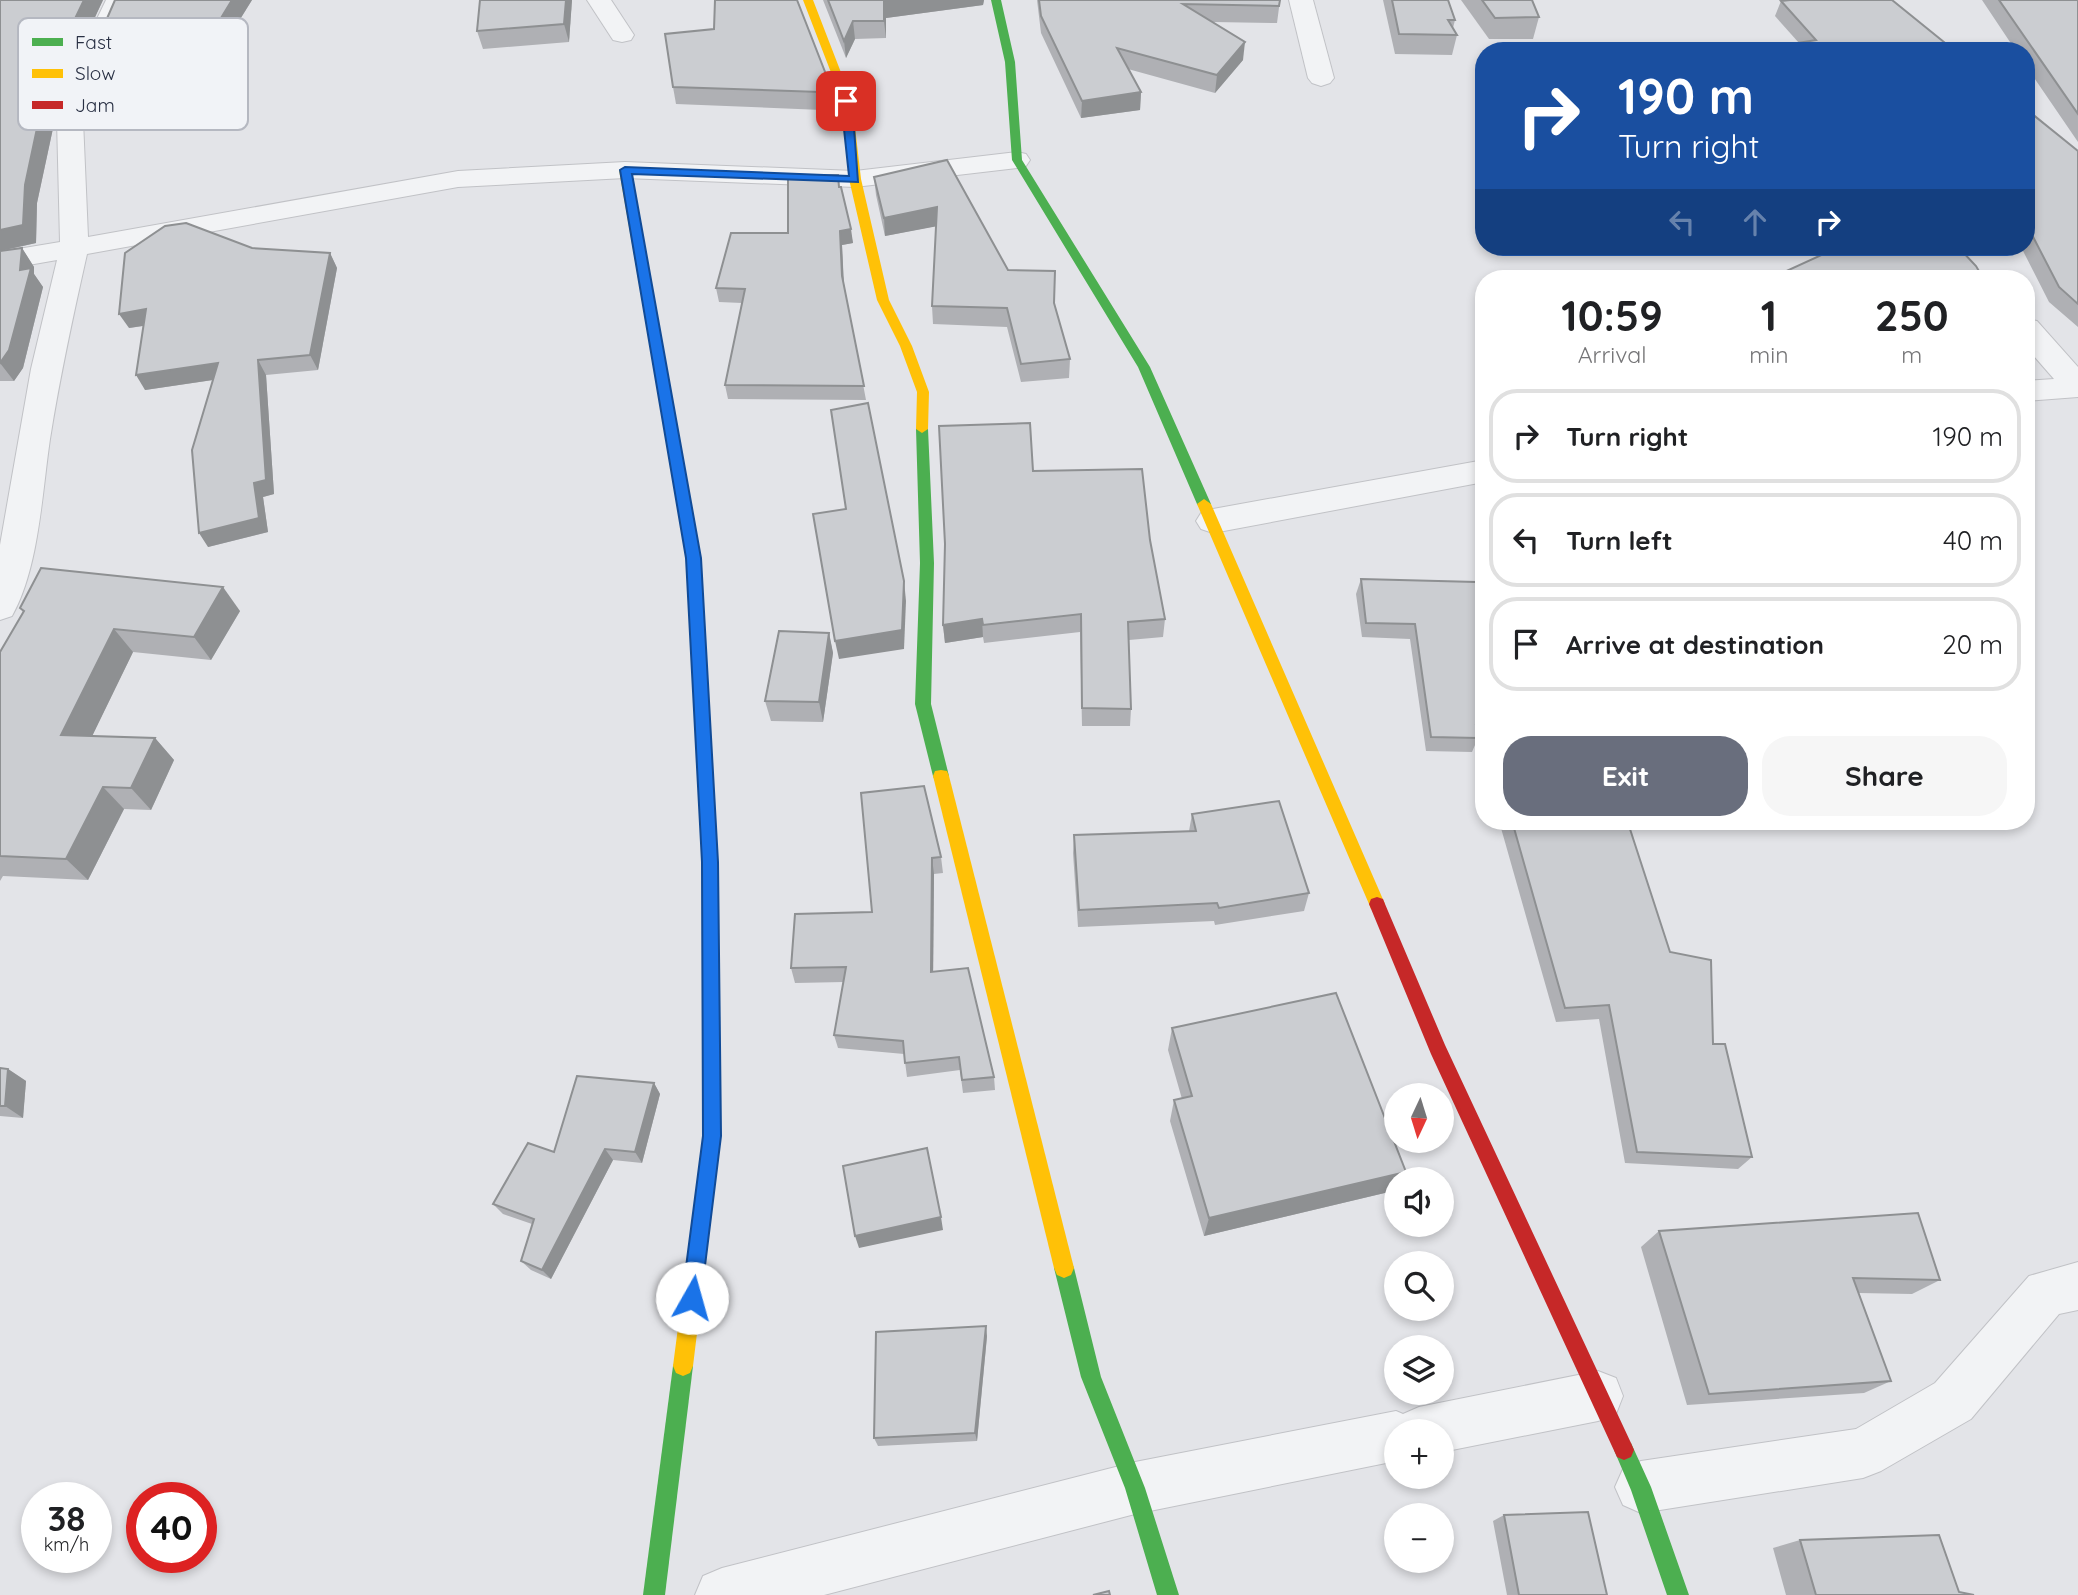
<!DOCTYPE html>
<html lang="en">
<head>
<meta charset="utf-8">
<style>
	body { margin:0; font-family:Quicksand,sans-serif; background:#f6f6f6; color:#202124; height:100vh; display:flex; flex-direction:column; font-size:26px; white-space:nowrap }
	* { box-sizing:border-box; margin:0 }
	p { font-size:23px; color:#757577 }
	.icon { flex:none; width:38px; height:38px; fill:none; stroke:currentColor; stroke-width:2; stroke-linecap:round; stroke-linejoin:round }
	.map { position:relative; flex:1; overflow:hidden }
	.details { position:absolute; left:1475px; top:270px; width:560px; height:560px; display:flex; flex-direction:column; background:#fff; border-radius:28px; box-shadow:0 4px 10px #0003 }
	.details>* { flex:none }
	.hud { position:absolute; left:1475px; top:42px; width:560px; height:214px; border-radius:28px; box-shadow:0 4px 10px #0003; background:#1a4fa0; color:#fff; overflow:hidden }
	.needle { width:46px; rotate:184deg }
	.fabs { position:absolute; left:1384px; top:1083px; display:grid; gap:14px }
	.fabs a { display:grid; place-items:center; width:70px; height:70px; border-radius:50%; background:#fff; box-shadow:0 4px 10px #0003; font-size:35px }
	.speed { position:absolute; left:21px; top:1482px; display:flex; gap:14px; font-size:35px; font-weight:700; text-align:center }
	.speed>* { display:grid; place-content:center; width:91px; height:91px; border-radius:50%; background:#fff; box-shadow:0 4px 10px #0003; line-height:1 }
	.speed small { font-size:18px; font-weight:400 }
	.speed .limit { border:10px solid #d22; background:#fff; color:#111 }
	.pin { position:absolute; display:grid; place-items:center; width:60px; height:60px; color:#fff; margin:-30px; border-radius:14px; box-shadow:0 4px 10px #0006 }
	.me { position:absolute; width:77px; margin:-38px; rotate:7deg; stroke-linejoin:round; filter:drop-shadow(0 0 5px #0008) }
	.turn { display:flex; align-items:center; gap:24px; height:147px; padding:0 28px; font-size:32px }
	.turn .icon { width:91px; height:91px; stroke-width:2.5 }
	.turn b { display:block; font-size:49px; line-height:60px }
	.lanes { display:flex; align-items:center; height:66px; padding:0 28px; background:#0003; justify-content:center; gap:35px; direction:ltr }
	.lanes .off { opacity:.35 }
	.eta { display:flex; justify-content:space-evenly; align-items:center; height:119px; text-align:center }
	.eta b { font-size:42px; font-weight:700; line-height:49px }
	.action { display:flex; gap:14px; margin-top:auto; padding:14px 28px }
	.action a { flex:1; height:80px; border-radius:28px; background:#696e7d; color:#fff; font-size:28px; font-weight:700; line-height:80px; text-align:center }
	.action a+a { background:#f6f6f6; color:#202124 }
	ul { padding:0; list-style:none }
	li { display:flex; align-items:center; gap:21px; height:94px; margin:0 14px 10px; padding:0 14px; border:4px solid #e0e0e0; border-radius:28px }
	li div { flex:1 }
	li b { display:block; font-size:26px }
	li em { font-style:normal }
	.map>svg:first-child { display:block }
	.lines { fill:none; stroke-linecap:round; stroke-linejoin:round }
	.street-casing { stroke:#c1c2c6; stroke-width:2 }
	.street { fill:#f2f3f5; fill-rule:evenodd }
	.fast { fill:#4caf50; fill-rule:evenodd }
	.slow { fill:#ffc107; fill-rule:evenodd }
	.jam { fill:#c62828; fill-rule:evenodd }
	.wall { fill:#afb0b4 }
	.shaded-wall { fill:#8e9092 }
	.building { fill:#cbcdd1; stroke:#8e9092; stroke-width:2 }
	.route { fill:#1a73e8; stroke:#114b97; stroke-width:2 }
	.key { fill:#f1f3f7; stroke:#b5b8c1; stroke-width:2 }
	.key-label { font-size:19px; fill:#282f43 }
</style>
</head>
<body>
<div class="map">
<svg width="2078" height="1595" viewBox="0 0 2078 1595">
	<rect width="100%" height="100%" fill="#e3e4e8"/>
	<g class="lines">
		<defs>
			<g id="street">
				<path d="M106,0H130L108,46L83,120L88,237L458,171L625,162L855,171L1017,152L1026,154L1030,160L1026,166L1017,168L855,187L625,178L458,187L87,254C73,316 60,376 50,439C42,493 39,568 12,616L0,620V545L31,369L57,260L0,270V252L60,242L57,120L84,46Z"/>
				<polygon points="587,0 611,0 634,35 631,40 622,42 613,40"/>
				<polygon points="1289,0 1313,0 1334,78 1330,83 1321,86 1312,83 1308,78"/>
				<polygon points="2026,319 2037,321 2078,367 2078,397 2026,401 2026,381 2054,379 2026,347"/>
				<polygon points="1484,460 1484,482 1213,533 1201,529 1196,521 1201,513 1213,509"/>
				<polygon points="2078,1262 2078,1310 2059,1314 1971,1419 1881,1471 1863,1478 1641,1513 1623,1505 1615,1487 1623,1469 1641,1461 1856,1429 1935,1383 2029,1276"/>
				<polygon points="1598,1371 1616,1378 1623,1396 1616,1414 1598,1421 1442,1452 1442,1432 1396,1432 1396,1461 1135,1514 824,1595 695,1595 703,1576 722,1568 1135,1462 1396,1411 1403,1414 1419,1407"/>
			</g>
		</defs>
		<use href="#street" class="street-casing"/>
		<use href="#street" class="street"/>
		<g class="fast">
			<polygon points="991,0 1001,0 1015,62 1022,160 1150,367 1211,504 1209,507 1199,507 1197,504 1138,367 1012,160 1005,62"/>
			<polygon points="922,425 928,429 934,563 931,704 949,776 947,781 935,781 933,776 915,704 920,563 916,429"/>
			<polygon points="698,637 705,643 718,862 720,1063 717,1069 711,1071 705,1069 702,1063 702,862 691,643"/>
			<polygon points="1064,1258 1071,1261 1074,1268 1101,1377 1145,1488 1179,1595 1157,1595 1125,1488 1081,1377 1054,1268 1057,1261"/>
			<polygon points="683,1356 690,1359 693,1366 665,1595 643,1595 673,1366 676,1359"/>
			<polygon points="1624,1440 1631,1443 1651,1487 1689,1595 1667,1595 1631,1490 1614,1450 1617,1443"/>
		</g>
		<g class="slow">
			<polygon points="803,0 813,0 852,101 861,179 889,300 912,346 929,392 928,429 922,433 916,429 917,392 900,346 877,300 849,179 842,101"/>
			<polygon points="625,167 631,170 701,558 705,643 698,649 691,643 687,558 619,170"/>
			<polygon points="1204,499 1211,504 1385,904 1383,909 1377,911 1371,909 1369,904 1197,504"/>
			<polygon points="941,770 947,771 949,776 1074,1268 1071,1275 1064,1278 1057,1275 1054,1268 933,776 935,771"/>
			<polygon points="711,1055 717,1057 720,1063 721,1136 693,1366 690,1373 683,1376 676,1373 673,1366 703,1136 702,1063 705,1057"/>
		</g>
		<polygon class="jam" points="1377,897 1383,899 1385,904 1445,1045 1631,1443 1634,1450 1631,1457 1624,1460 1617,1457 1431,1054 1369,904 1371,899"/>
	</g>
	<g class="wall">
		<polygon points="0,0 103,0 82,45 55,119 37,203 36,243 5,250 22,248 34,267 34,274 43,287 23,368 14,381 0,381"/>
		<polygon points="115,0 252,0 229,37 213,36 189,71 102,71 92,53"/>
		<polygon points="480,0 572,0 569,42 483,49 477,31"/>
		<polygon points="823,0 984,0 983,5 886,18 886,38 855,39 846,58"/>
		<polygon points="1037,0 1280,0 1277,23 1213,22 1243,60 1215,93 1128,69 1141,92 1140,110 1081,118 1041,33"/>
		<polygon points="1383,0 1448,0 1455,20 1453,28 1457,35 1452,55 1395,54"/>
		<polygon points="1461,0 1532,0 1539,17 1533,39 1489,39"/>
		<polygon points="1982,0 2078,0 2078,142 2026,66 2026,51 2016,51"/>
		<polygon points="1781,1 1955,51 1799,43 1775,16"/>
		<polygon points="827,77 829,95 822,110 676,104 673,87"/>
		<polygon points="2026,109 2078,151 2078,327 2049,302 2021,247 2026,247"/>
		<polygon points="874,177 1008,270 1054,305 1070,359 1069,378 1021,382 1007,327 933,324 932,306 936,226 885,236 876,195"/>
		<polygon points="840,187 853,243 842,245 844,284 866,400 728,399 725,385 742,303 719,302 716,288 788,233"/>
		<polygon points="1790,247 1958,247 1821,255"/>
		<polygon points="1987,247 2011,247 1994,253"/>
		<polygon points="252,248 330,253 337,268 318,370 266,375 274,494 263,497 268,532 208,547 213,380 145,390 143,326 129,328"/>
		<polygon points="1033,471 1150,540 1165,619 1163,637 1129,640 1131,709 1130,726 1082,726 1080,632 984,643 983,637 945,643 943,625"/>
		<polygon points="1361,579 1484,626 1484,738 1478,738 1472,752 1426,751 1410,639 1362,637 1356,594"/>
		<polygon points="20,608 240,611 211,660 133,652 92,736 155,738 174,760 151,810 124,809 88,880 3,876 0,881 0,652 23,612"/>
		<polygon points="829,633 833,653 823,722 771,721 765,701"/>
		<polygon points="861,793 941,857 943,873 934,874 933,971 994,1077 995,1090 963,1093 960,1070 907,1077 904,1054 838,1048 834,1035 844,982 795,983 791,968 872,912"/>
		<polygon points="1192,814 1309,893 1304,911 1215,925 1214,921 1078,927 1073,853 1074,835 1189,831"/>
		<polygon points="1499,821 1554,821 1557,828 1670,952 1713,1044 1752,1157 1738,1169 1625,1163 1599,1019 1556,1022"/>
		<polygon points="1814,821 1877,821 1869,830"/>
		<polygon points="1172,1028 1406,1172 1401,1180 1396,1180 1396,1186 1393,1191 1204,1236 1170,1121 1174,1100 1182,1099 1168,1050"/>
		<polygon points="0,1068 8,1069 26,1081 23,1118 0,1116"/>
		<polygon points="654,1083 660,1094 642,1163 613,1160 551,1279 531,1270 521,1261 532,1224 503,1214 493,1204 554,1152"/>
		<polygon points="1659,1231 1940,1280 1912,1294 1859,1293 1891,1381 1864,1393 1687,1405 1641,1247"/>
		<polygon points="987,1336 977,1441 878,1446 874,1438"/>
		<polygon points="1504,1515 1607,1595 1507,1595 1493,1521"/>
		<polygon points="1800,1540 1959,1592 1974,1595 1786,1595 1773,1548"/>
	</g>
	<g class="shaded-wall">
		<polygon points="84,0 103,0 82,45 55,119 37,203 36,243 0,251 0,230 25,185 43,100 71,27"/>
		<polygon points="232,0 252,0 229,37 221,18"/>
		<polygon points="566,0 572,0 569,42 564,24"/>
		<polygon points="889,0 984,0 983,5 886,18 886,38 884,21 884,1"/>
		<polygon points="204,18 213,36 189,71 180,52"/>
		<polygon points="853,21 855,39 846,58 844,41"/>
		<polygon points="1245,42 1243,60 1215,93 1217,75"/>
		<polygon points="827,77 829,95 822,110 820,92"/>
		<polygon points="1141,92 1140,110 1081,118 1082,101"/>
		<polygon points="937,207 938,226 885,236 884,218"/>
		<polygon points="851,229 853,243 842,245 844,290 842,276 840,231"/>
		<polygon points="1998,247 2011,247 1994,253"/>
		<polygon points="22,248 34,267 34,274 43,287 23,368 14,381 0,363 20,270"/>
		<polygon points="330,253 337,268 318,370 310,355"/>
		<polygon points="146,309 155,324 129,328 119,314"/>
		<polygon points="258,360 266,375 274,494 263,497 268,532 208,547 199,533 254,483"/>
		<polygon points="218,363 226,378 145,390 136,375"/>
		<polygon points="904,581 906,601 904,649 839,659 835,641"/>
		<polygon points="223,587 240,611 211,660 194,637"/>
		<polygon points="982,619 983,637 945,643 943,625"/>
		<polygon points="114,629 133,652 82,757 61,735"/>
		<polygon points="829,633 833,653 823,722 819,702"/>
		<polygon points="155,738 174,760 151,810 131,788"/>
		<polygon points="103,787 124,809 88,880 66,859"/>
		<polygon points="932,858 934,874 933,986 931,972"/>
		<polygon points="8,1069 26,1081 23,1118 5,1106"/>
		<polygon points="654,1083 660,1094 642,1163 635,1152"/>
		<polygon points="605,1149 613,1160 551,1279 542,1270"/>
		<polygon points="1406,1172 1401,1180 1396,1180 1396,1186 1393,1191 1204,1236 1209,1218"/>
		<polygon points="941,1217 943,1230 859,1248 855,1236"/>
		<polygon points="986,1326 987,1336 977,1441 975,1433"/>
	</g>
	<g class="building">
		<polygon points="0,0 84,0 71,27 43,100 25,185 23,225 0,230"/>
		<polygon points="115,0 232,0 221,18 204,18 180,52 92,53"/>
		<polygon points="480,0 566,0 564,24 477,31"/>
		<polygon points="715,0 797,0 827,77 820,92 673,87 665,34 714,29"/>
		<polygon points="828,0 889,0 884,1 884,21 853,21 844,41"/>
		<polygon points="1039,0 1280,0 1279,6 1183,4 1245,42 1217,75 1117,48 1141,92 1082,101 1041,16"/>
		<polygon points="1392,0 1448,0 1455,20 1448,20 1457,35 1399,34"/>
		<polygon points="1482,0 1532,0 1539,17 1495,18"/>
		<polygon points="1790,0 1892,0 1955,51 1748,51 1816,40 1781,1"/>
		<polygon points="1999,0 2078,0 2078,114"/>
		<polygon points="2026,109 2078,151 2078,304 2059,287 2029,229 2026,230"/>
		<polygon points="947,160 1008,270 1055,271 1054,303 1070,359 1021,364 1007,308 932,306 937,207 884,218 874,177"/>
		<polygon points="838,175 839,187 841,187 851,229 840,231 842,276 864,386 725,385 745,289 716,288 731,233 788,233 788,176"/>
		<polygon points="186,223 252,248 330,253 310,355 258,360 266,480 254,483 259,518 199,533 192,450 218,363 136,375 146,309 119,314 125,253 165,226"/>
		<polygon points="1839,247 1958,247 1976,266 1983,278 1771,278"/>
		<polygon points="22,248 20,270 31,268 9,350 0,363 0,251"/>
		<polygon points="1620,274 1629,278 1614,278"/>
		<polygon points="868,403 904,581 902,630 835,641 813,514 846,509 831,410"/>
		<polygon points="1030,423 1033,471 1142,469 1150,540 1165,619 1128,622 1131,709 1082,708 1081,614 983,625 982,619 943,625 945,544 939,426"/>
		<polygon points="41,568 223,587 194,637 114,629 61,735 155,738 131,788 103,787 66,859 0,856 0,652 24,611 20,608"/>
		<polygon points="1361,579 1476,582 1484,626 1484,724 1476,725 1478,738 1431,737 1415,624 1366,623"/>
		<polygon points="779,631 829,633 819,702 765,701"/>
		<polygon points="924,786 941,857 932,858 931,972 968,968 994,1077 962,1080 959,1057 905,1063 903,1041 834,1035 846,967 791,968 795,914 872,912 861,793"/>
		<polygon points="1279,801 1309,893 1219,908 1217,903 1079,910 1074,835 1196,831 1192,814"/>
		<polygon points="1512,821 1554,821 1557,828 1629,826 1670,952 1711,960 1713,1044 1725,1044 1752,1157 1637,1152 1609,1005 1565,1008"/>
		<polygon points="1336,993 1406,1172 1209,1218 1174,1100 1192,1096 1172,1028"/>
		<polygon points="0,1068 8,1069 5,1106 0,1106"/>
		<polygon points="577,1076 654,1083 635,1152 605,1149 542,1270 521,1261 534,1219 493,1204 528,1143 554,1152"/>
		<polygon points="927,1148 941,1217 855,1236 843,1166"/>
		<polygon points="1918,1213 1940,1280 1853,1278 1891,1381 1709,1394 1659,1231"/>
		<polygon points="986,1326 975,1433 874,1438 876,1332"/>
		<polygon points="1588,1512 1607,1595 1519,1595 1504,1515"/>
		<polygon points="1939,1535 1959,1592 1974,1595 1816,1595 1800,1540"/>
		<polygon points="1109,1591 1110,1595 1093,1595"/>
	</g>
	<polygon class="route" points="846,98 852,101 858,182 632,174 701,558 718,862 721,1136 701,1298 699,1305 692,1308 685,1305 682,1298 703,1136 702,862 686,558 620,170 625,167 849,176 841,101"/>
	<rect x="18" y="18" width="230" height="112" rx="10" class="key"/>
	<rect x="32" y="38" width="31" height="8" fill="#4caf50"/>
	<rect x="32" y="69" width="31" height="9" fill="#ffc107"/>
	<rect x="32" y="101" width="31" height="8" fill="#c62828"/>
	<g class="key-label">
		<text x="75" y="49">Fast</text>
		<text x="75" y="80">Slow</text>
		<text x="75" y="112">Jam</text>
	</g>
</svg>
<div class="fabs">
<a><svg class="needle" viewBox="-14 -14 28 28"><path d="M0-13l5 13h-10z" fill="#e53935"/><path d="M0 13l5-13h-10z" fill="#757577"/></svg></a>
<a><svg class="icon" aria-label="sound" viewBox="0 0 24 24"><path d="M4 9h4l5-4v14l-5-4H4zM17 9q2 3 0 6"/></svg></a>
<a><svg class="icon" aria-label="search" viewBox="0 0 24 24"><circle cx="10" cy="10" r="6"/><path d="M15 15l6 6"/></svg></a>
<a><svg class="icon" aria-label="layers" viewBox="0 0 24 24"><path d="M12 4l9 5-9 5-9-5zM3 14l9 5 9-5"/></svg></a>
<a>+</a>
<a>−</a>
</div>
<div class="speed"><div>38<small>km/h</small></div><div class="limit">40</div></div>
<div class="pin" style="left:846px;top:101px;background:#d93025"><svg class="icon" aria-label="arrive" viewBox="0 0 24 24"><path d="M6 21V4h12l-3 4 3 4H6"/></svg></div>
<svg class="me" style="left:692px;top:1298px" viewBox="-20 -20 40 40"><circle r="19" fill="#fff"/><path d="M0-13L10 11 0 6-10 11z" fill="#1a73e8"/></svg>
<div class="hud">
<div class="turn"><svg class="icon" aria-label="right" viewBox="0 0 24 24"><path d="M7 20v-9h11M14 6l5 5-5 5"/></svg><div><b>190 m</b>Turn right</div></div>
<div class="lanes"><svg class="icon off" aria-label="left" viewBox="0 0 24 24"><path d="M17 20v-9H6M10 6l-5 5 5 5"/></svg><svg class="icon off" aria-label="ahead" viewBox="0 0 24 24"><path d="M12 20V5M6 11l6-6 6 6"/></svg><svg class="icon" aria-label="right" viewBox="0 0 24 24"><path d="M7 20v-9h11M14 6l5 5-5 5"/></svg></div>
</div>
<section class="details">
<div class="eta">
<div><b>10:59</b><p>Arrival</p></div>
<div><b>1</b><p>min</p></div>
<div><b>250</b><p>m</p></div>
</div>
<ul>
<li><svg class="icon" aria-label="right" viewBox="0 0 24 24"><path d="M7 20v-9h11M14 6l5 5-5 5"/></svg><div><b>Turn right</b></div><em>190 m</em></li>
<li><svg class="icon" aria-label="left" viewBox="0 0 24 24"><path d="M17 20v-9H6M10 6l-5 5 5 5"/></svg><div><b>Turn left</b></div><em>40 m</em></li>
<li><svg class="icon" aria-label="arrive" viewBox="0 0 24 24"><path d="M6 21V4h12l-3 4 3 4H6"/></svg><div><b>Arrive at destination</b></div><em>20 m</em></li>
</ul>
<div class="action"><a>Exit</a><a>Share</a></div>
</section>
</div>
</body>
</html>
